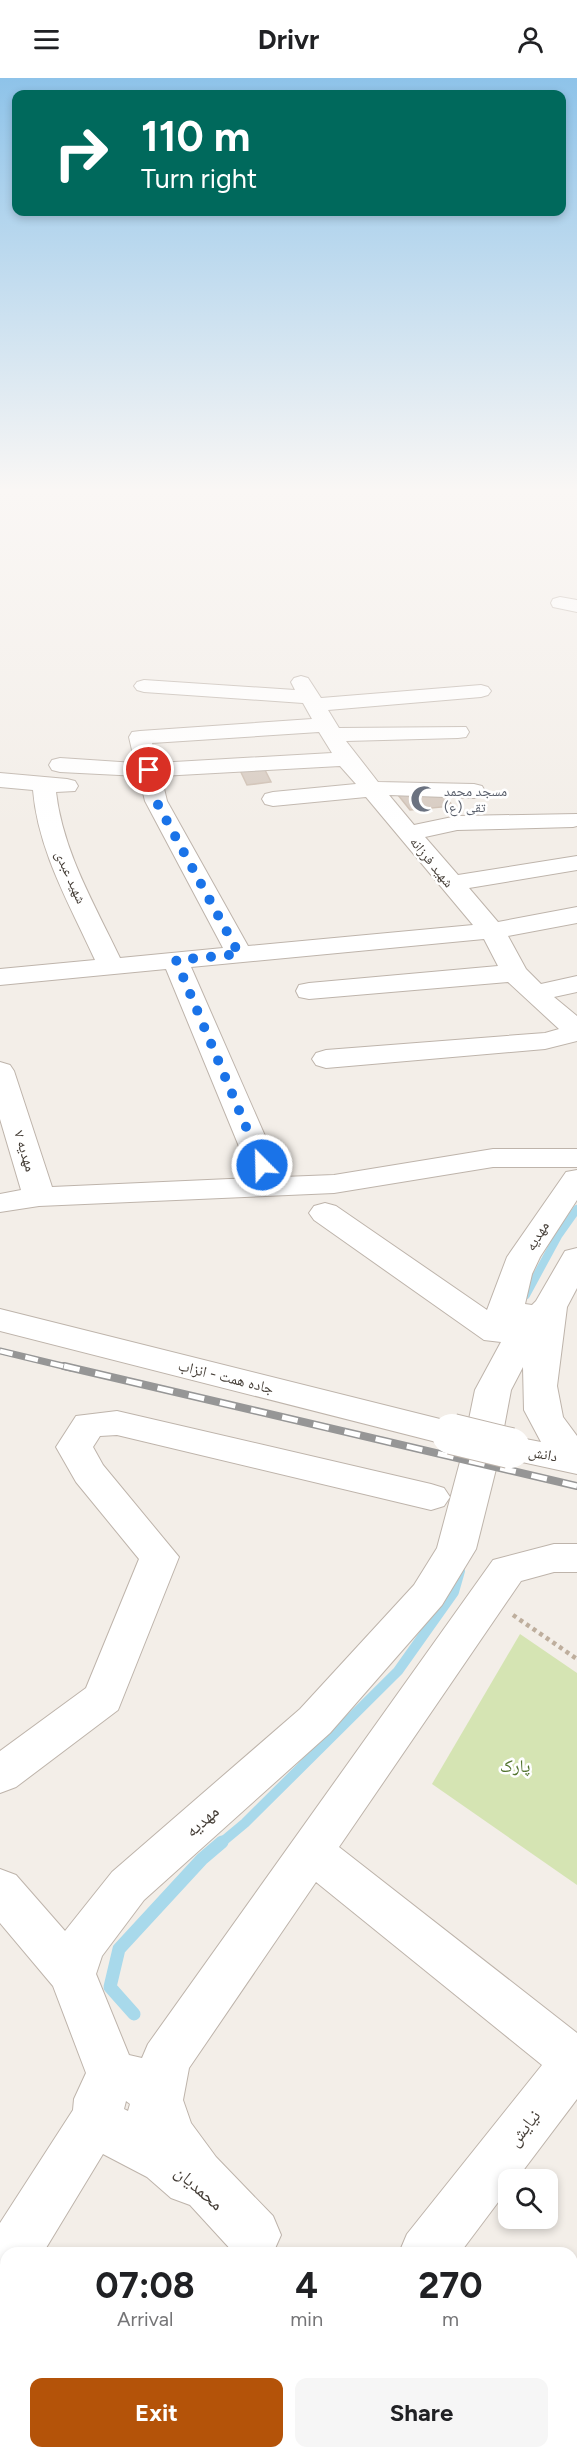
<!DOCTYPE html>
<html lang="en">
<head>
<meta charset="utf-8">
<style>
	body { margin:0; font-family:Figtree,"Noto Naskh Arabic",sans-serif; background:#f6f6f6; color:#202124; height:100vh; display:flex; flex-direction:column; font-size:22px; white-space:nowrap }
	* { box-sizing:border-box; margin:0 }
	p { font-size:20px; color:#757577 }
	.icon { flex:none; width:33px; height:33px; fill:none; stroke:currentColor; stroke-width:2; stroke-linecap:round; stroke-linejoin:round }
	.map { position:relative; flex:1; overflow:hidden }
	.sheet { position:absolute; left:0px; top:2169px; width:578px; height:212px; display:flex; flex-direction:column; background:#fff; border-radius:18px 18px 0 0; box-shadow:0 3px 9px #0003 }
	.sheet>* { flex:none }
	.guide { position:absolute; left:12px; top:12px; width:554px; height:126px; border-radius:12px; box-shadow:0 3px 9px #0003; background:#00695c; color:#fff; overflow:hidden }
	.tools { position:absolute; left:498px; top:2091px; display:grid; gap:12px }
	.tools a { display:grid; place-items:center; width:60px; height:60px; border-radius:12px; background:#fff; box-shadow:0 3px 9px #0003; font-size:30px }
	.pin { position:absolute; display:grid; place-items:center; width:51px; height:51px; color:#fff; margin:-26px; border:3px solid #fff; border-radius:50%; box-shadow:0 2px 6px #0007 }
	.me { position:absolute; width:66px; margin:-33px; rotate:337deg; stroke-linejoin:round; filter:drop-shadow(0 0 4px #0008) }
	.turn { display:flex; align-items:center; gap:21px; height:126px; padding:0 30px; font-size:27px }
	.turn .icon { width:78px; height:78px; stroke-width:2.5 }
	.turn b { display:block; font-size:42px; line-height:51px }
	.eta { display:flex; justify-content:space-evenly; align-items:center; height:102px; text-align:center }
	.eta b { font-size:36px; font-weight:700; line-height:42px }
	.cta { display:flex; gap:12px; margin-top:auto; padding:12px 30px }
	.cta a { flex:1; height:69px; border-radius:12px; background:#b45309; color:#fff; font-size:24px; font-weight:700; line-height:69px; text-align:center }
	.cta a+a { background:#f6f6f6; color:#202124 }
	header { display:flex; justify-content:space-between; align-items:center; height:78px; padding:0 30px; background:#fff; font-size:27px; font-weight:700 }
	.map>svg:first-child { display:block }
	.green { fill:#d5e4b3 }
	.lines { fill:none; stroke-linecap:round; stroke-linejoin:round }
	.stream-far2 { stroke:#a8d9eb; stroke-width:8 }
	.stream-far1 { stroke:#a8d9eb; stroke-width:10 }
	.stream { stroke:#a8d9eb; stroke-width:13 }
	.building { fill:#d7cbc1; stroke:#cebfb2; stroke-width:1.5 }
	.minor-casing { stroke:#beb4ab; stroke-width:2 }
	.path { stroke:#beae9d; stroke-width:4.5; stroke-dasharray:4 4; stroke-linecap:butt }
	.minor { fill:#fff; fill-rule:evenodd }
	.rail-far1-casing { stroke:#969696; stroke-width:7 }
	.rail-casing { stroke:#969696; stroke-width:8 }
	.rail-far1 { stroke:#fff; stroke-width:4.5; stroke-dasharray:13; stroke-linecap:butt }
	.rail { stroke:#fff; stroke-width:5; stroke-dasharray:16; stroke-linecap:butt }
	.minor-bridge-casing { stroke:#beb4ab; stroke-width:42; stroke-linecap:butt }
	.minor-bridge { stroke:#fff; stroke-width:40 }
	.route { stroke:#1a73e8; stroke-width:10; stroke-dasharray:0 18 }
	.labels { text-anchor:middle; stroke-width:5; stroke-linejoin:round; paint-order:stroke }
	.far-worship-label { font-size:14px; fill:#5b616d; stroke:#fff; text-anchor:start }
	.far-street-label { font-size:14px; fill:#453e37; stroke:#fff }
	.street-label { font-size:15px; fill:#453e37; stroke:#fff }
	.near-park-label { font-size:18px; fill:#51732e; stroke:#fff }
	.near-street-label { font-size:18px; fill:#453e37; stroke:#fff }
</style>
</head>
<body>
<header><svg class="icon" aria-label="menu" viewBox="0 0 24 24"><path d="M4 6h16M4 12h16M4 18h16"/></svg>Drivr<svg class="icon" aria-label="person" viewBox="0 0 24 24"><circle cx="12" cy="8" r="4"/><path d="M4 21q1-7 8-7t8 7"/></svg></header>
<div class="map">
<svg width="577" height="2380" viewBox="0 0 577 2380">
	<rect width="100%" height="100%" fill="#f3eee8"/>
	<polygon class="green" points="520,1556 577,1595 577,1807 432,1706"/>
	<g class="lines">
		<polyline class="stream-far2" points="526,1217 558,1158 577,1131"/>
		<polyline class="stream-far1" points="221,1765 245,1745 398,1593 454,1514 460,1493"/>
		<polyline class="stream" points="134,1936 110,1909 119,1871 202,1781 222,1764"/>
	</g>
	<g class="building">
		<polygon points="262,686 271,704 247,707 238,688"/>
		<polygon points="394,712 441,714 453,728 410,732"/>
	</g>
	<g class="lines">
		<defs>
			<g id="minor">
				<polygon points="560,519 577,522 577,534 553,529 551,525 553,521"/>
				<path d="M301,598L308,600L321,620L481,607L488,609L491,613L488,617L481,619L328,632L339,650L466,649L469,654L466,659L458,660L346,663L378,704L474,706L482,708L485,713L482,718L474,720L389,717L414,747L457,738L577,736V748L573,749L457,752L425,759L458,797L577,778V792L469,810L498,844L577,829V845L508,858L526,891L541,906L577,898V914L554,919L577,938V963L545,971L326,990L316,987L312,981L316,975L326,972L545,955L559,951L508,904L309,921L299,919L296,913L299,907L309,905L498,888L484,861L191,889L283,1099L334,1097L493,1071H577V1089H493L334,1115L39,1128L0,1134V1116L21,1112L0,1041V984L10,987L14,993L52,1109L252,1100L166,891L0,907V891L95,882C70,827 38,773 33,712L0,709V695L67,701L75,703L78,708L75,713L56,714C63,774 95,827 120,880L223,870L145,723L139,698L60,694L52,692L49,687L52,682L60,680L135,685L129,659L132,654L140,653L312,641L303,625L144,614L137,612L134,608L137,604L144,602L295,612L291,604L294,600ZM319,654L332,675L157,685L152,665ZM340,688L356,706L273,714L265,716L262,721L265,726L273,728L366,719L473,847L248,868L167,723L161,698Z"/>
				<path d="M577,1092V1122L540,1179L532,1196L525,1226L532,1227L536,1223L565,1173L577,1170V1210L567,1229L557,1308L563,1339L577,1358V1396L499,1379L476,1471L442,1527L330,1655L144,1822L102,1878L96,1896L129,1977L142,1980L148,1966L493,1482L554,1466H577V1494H554L521,1503L339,1769L577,1955V2021L516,2102H508V2111L460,2175H399L407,2156L542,1987L316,1804L189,1990L183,2022L191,2045L216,2079L273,2138L281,2157L273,2175H234L190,2127L171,2120L147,2099L103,2076L43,2175H6V2199L0,2197V2145L73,2032L74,2021L86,1995L53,1908L0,1845V1791L16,1797L65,1853L112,1794L300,1631L414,1507L437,1470L465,1365L452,1368L0,1253V1231L452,1344L465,1347L467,1351L475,1312L501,1264L484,1262L314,1142L309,1135L314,1128L325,1125L336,1128L487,1232L507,1179L566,1094ZM523,1289L524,1332L541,1364L510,1358L502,1360L511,1312ZM126,2023L130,2026L128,2033L124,2031Z"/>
				<polygon points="117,1333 431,1406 444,1410 450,1419 444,1428 431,1432 117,1357 100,1358 93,1369 103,1387 179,1479 118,1632 16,1709 0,1715 0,1673 86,1610 139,1481 76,1404 56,1369 76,1338"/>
				<polygon points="419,2374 479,2374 481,2380 421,2380"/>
			</g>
		</defs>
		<use href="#minor" class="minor-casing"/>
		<polyline class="path" points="513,1537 577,1581"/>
		<use href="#minor" class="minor"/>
		<defs>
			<polyline id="rail-far1" points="0,1273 71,1290"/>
			<polyline id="rail" points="64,1288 577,1408"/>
		</defs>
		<use href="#rail-far1" class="rail-far1-casing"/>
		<use href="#rail" class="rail-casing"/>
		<use href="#rail-far1" class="rail-far1"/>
		<use href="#rail" class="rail"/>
		<defs>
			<polyline id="minor-bridge" points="452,1356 510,1370"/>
		</defs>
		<use href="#minor-bridge" class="minor-bridge-casing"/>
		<use href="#minor-bridge" class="minor-bridge"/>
	</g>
	<linearGradient id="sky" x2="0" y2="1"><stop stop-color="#8ec3e9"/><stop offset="0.55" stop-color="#faf7f5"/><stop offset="1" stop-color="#faf7f5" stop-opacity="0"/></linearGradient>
	<rect width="577" height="750" fill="url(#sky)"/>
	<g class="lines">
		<polyline class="route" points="149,692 156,723 239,876 176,882 262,1087"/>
	</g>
	<defs>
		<symbol id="mosque-bare" viewBox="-9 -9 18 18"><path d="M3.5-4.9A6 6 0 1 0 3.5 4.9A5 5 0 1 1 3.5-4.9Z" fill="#6b7280" stroke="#fff" stroke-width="2.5" paint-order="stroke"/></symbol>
	</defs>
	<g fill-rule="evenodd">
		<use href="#mosque-bare" x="405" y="702" width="38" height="38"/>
	</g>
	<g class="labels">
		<g class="far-worship-label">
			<text x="444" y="718">مسجد محمد<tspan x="444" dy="16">تقی (ع)</tspan></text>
		</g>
		<g class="far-street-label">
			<text transform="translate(432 784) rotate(51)" y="5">شهید فرزانه</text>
			<text transform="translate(71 799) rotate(66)" y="5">شهید عبدی</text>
		</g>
		<g class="street-label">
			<text transform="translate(25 1073) rotate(73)" y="5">مهدیه ۷</text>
			<text transform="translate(537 1158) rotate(-59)" y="5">مهدیه</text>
			<text transform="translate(226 1299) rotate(14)" y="5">جاده همت - انزاب</text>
			<text transform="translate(543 1376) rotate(11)" y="5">دانش</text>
		</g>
		<g class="near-park-label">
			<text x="515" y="1694">پارک</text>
		</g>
		<g class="near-street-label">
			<text transform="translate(202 1743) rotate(-41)" y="6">مهدیه</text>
			<text transform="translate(524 2050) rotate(-52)" y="6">نیایش</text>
			<text transform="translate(199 2110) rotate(41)" y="6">محمدیان</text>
		</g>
	</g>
</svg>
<div class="tools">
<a><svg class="icon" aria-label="search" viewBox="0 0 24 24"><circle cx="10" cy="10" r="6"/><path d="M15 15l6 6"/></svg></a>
</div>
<div class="pin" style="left:149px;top:692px;background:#d93025"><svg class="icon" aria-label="arrive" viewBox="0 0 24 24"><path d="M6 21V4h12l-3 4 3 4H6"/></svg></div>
<svg class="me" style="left:262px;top:1087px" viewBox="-20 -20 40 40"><circle r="17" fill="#1a73e8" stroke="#fff" stroke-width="3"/><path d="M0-11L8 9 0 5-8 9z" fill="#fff"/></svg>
<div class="guide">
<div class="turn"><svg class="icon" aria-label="right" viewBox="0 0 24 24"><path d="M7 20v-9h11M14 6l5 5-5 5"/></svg><div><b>110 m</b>Turn right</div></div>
</div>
<section class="sheet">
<div class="eta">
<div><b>07:08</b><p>Arrival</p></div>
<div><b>4</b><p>min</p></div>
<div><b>270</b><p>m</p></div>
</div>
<div class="cta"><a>Exit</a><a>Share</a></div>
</section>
</div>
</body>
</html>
